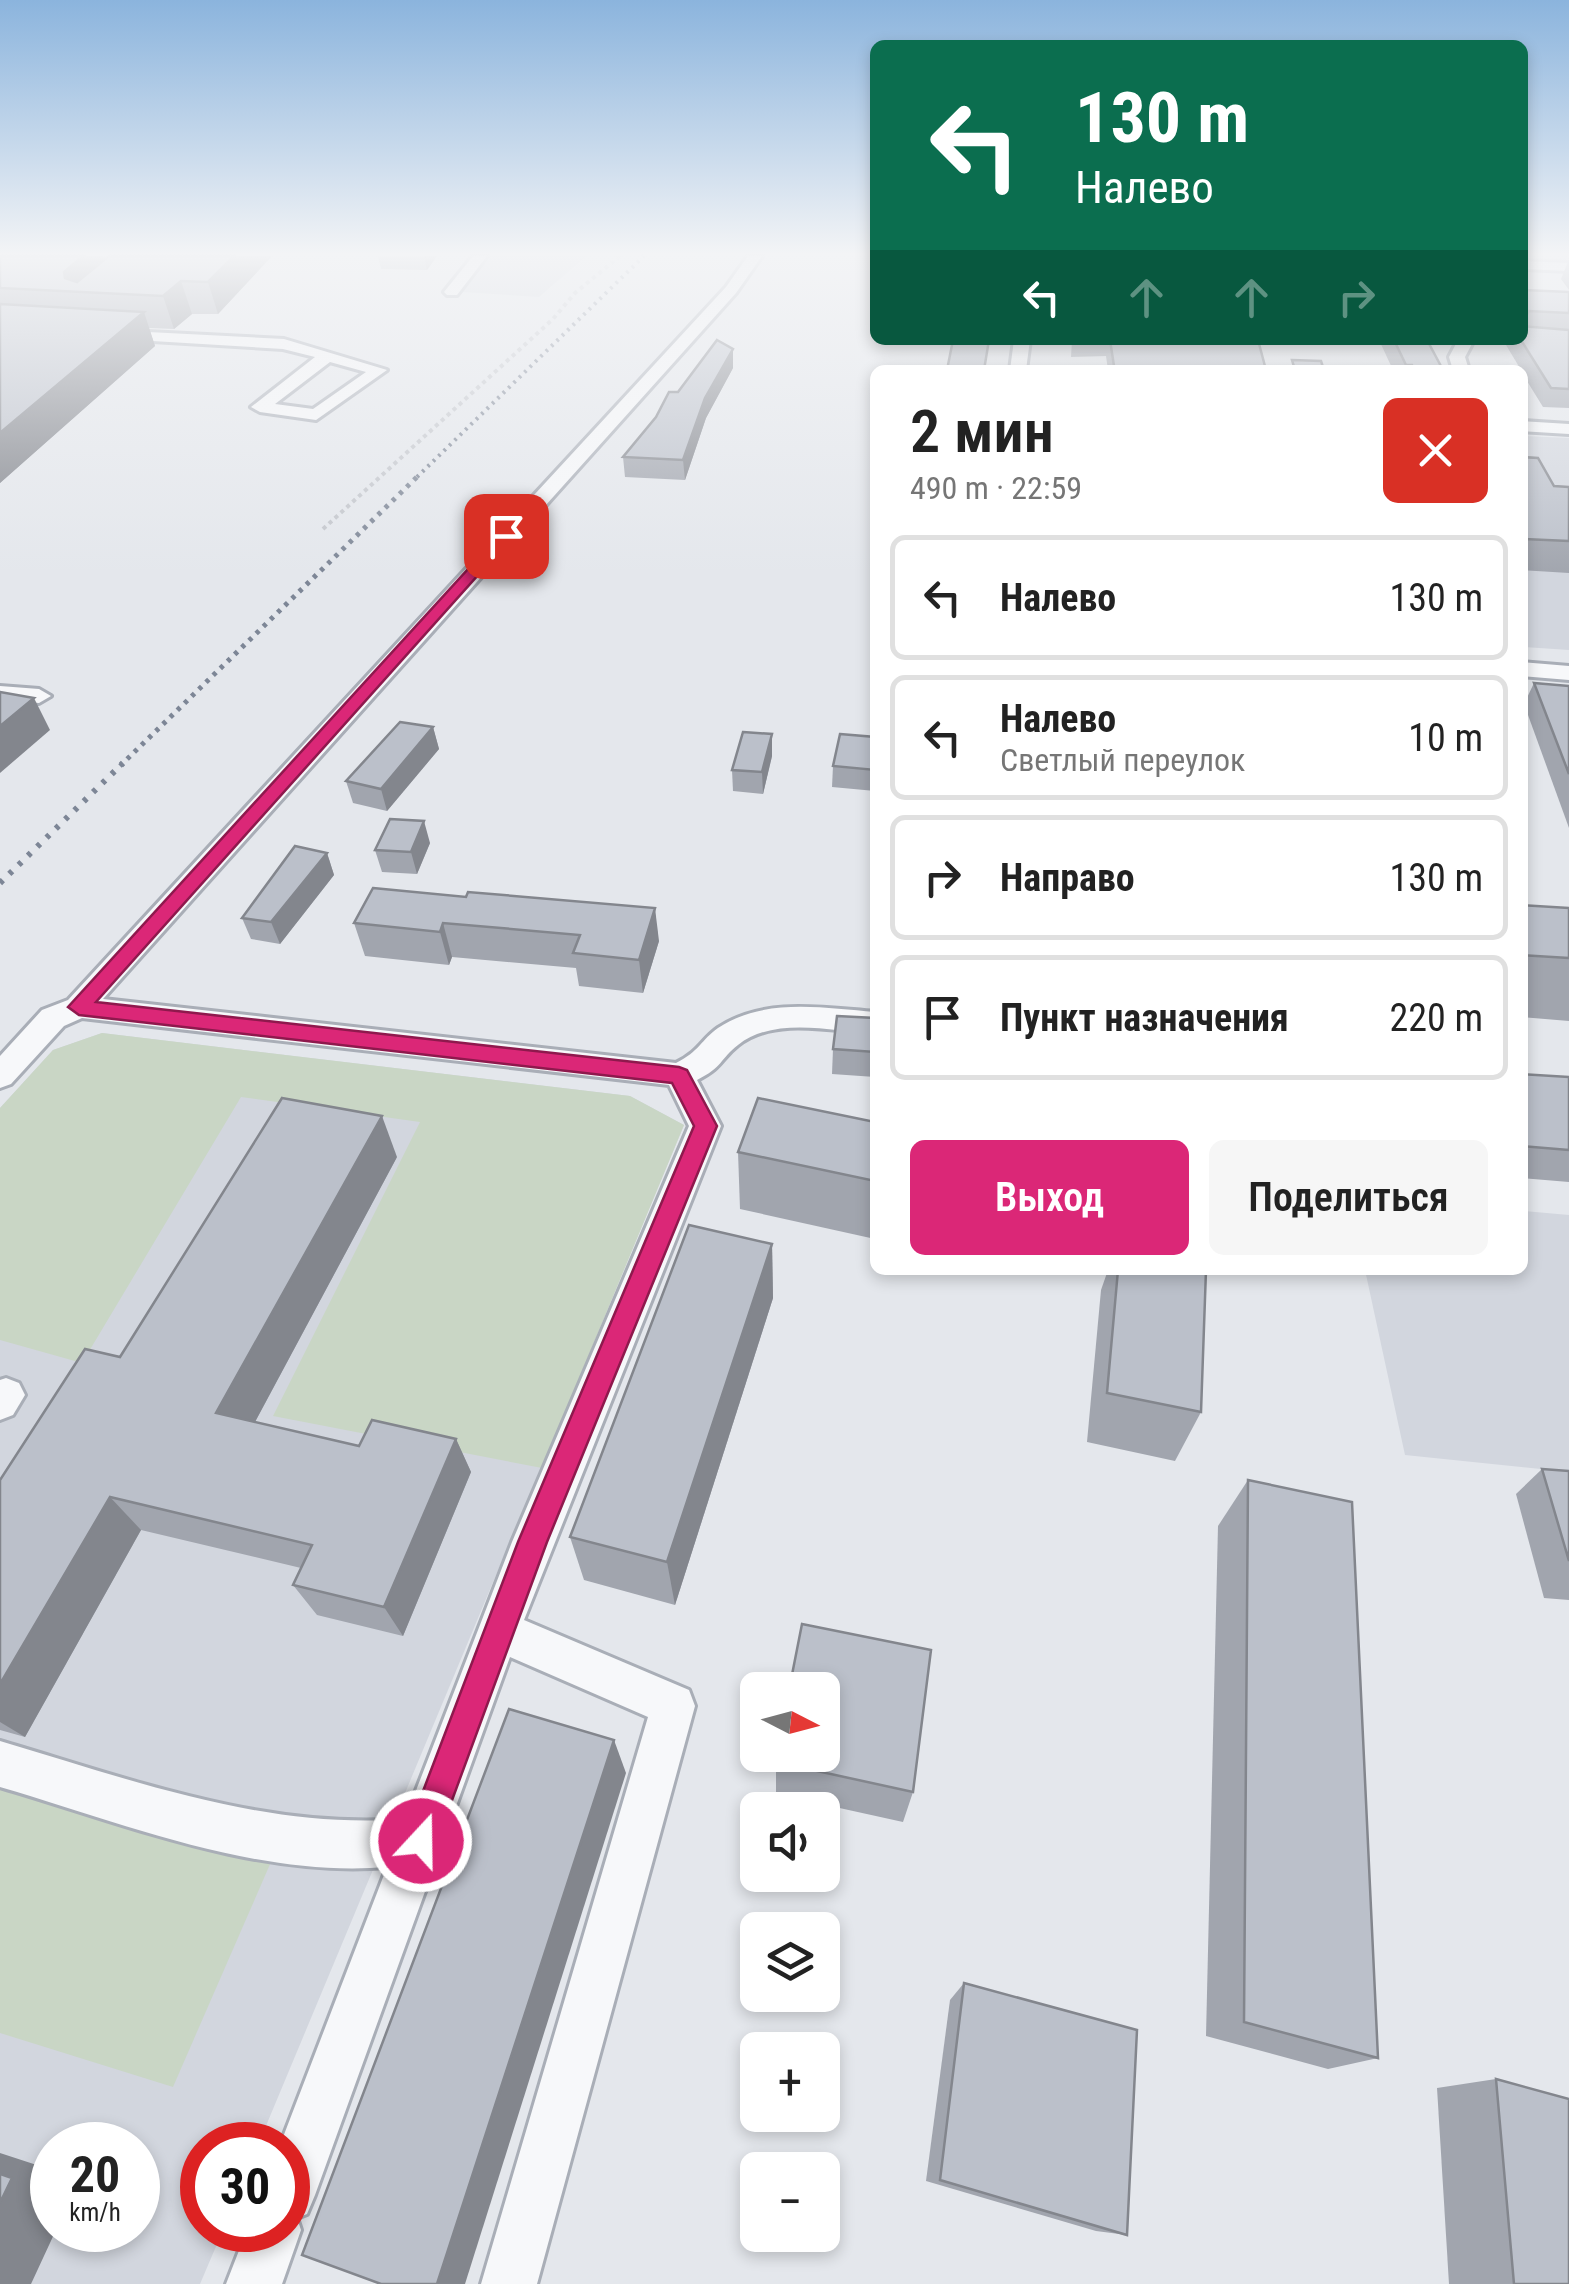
<!DOCTYPE html>
<html lang="ru">
<head>
<meta charset="utf-8">
<style>
	body { margin:0; font-family:"Roboto Condensed",sans-serif; background:#f6f6f6; color:#222; height:100vh; display:flex; flex-direction:column; font-size:38px; white-space:nowrap }
	* { box-sizing:border-box; margin:0 }
	p { font-size:32px; color:#767676 }
	.icon { flex:none; width:55px; height:55px; fill:none; stroke:currentColor; stroke-width:2; stroke-linecap:round; stroke-linejoin:round }
	.map { position:relative; flex:1; overflow:hidden }
	.details { position:absolute; left:870px; top:365px; width:658px; height:910px; display:flex; flex-direction:column; background:#fff; border-radius:15px; box-shadow:0 5px 15px #0003 }
	.details>* { flex:none }
	.hud { position:absolute; left:870px; top:40px; width:658px; height:305px; border-radius:15px; box-shadow:0 5px 15px #0003; background:#0b6e4f; color:#fff; overflow:hidden }
	.needle { width:65px; rotate:96deg }
	.controls { position:absolute; left:740px; top:1672px; display:grid; gap:20px }
	.controls a { display:grid; place-items:center; width:100px; height:100px; border-radius:15px; background:#fff; box-shadow:0 5px 15px #0003; font-size:50px }
	.speed { position:absolute; left:30px; top:2122px; display:flex; gap:20px; font-size:50px; font-weight:700; text-align:center }
	.speed>* { display:grid; place-content:center; width:130px; height:130px; border-radius:50%; background:#fff; box-shadow:0 5px 15px #0003; line-height:1 }
	.speed small { font-size:25px; font-weight:400 }
	.speed .limit { border:15px solid #d22; background:#fff; color:#111 }
	.pin { position:absolute; display:grid; place-items:center; width:85px; height:85px; color:#fff; margin:-42px; border-radius:20px; box-shadow:0 5px 15px #0006 }
	.me { position:absolute; width:110px; margin:-55px; rotate:21deg; stroke-linejoin:round; filter:drop-shadow(0 0 8px #0008) }
	.turn { display:flex; align-items:center; gap:35px; height:210px; padding:0 40px; font-size:45px }
	.turn .icon { width:130px; height:130px; stroke-width:2.5 }
	.turn b { display:block; font-size:70px; line-height:85px }
	.lanes { display:flex; align-items:center; height:95px; padding:0 40px; background:#0003; justify-content:center; gap:50px; direction:ltr }
	.lanes .off { opacity:.35 }
	.round { display:grid; place-items:center; flex:none; width:105px; height:105px; border-radius:15px; background:#f6f6f6 }
	.overview { display:flex; align-items:center; justify-content:space-between; height:170px; padding:0 40px }
	h1 { font-size:60px; font-weight:600; line-height:75px }
	.cta { display:flex; gap:20px; margin-top:auto; padding:20px 40px }
	.cta a { flex:1; height:115px; border-radius:15px; background:#db2777; color:#fff; font-size:40px; font-weight:600; line-height:115px; text-align:center }
	.cta a+a { background:#f6f6f6; color:#222 }
	ul { padding:0; list-style:none }
	li { display:flex; align-items:center; gap:30px; height:125px; margin:0 20px 15px; padding:0 20px; border:5px solid #e0e0e0; border-radius:15px }
	li div { flex:1 }
	li b { display:block; font-size:38px }
	li em { font-style:normal }
	.map>svg:first-child { display:block }
	.built { fill:#d2d6de; fill-rule:evenodd }
	.green { fill:#c9d6c5 }
	.lines { fill:none; stroke-linecap:round; stroke-linejoin:round }
	.minor-casing { stroke:#a9aeb7; stroke-width:6 }
	.path { stroke:#c2c5cb; stroke-width:4; stroke-dasharray:4 4; stroke-linecap:butt }
	.minor { fill:#f7f8fa; fill-rule:evenodd }
	.rail-far2 { stroke:#7d8696; stroke-width:4; stroke-dasharray:2.5 5; stroke-linecap:butt }
	.rail-far1 { stroke:#7d8696; stroke-width:5; stroke-dasharray:4 6; stroke-linecap:butt }
	.rail { stroke:#7d8696; stroke-width:6; stroke-dasharray:4 9; stroke-linecap:butt }
	.wall { fill:#a1a5ae }
	.shaded-wall { fill:#83868d }
	.building { fill:#bbc0ca; stroke:#83868d; stroke-width:2.5 }
	.route { fill:#db2777; stroke:#8e194d; stroke-width:2.5 }
</style>
</head>
<body>
<div class="map">
<svg width="1569" height="2284" viewBox="0 0 1569 2284">
	<rect width="100%" height="100%" fill="#e4e7ec"/>
	<g class="built">
		<polygon points="489,256 586,256 539,297 462,292"/>
		<polygon points="1522,436 1569,438 1569,650 1523,647"/>
		<path d="M102,1033L630,1096L684,1125L258,2145H202V2230H223L200,2284H0V1108L53,1050ZM52,2145H138V2230H52Z"/>
		<polygon points="1523,1211 1569,1215 1569,1472 1405,1455 1365,1270 1522,1270"/>
	</g>
	<g class="green">
		<polygon points="102,1033 630,1096 684,1125 542,1468 273,1416 420,1122 241,1097 82,1363 0,1340 0,1108 53,1050"/>
		<polygon points="0,1784 271,1862 173,2087 0,2033"/>
	</g>
	<g class="lines">
		<defs>
			<g id="minor">
				<polygon points="473,256 487,256 457,295 447,295 444,292"/>
				<path d="M748,256H762L736,293L103,999L676,1063C700,1051 701,1040 718,1028C765,997 823,1008 875,1012V1034C833,1031 774,1016 738,1045C720,1059 723,1067 697,1080L721,1126L524,1620L689,1690L695,1706L537,2284H481L648,1717L510,1657L315,2195L307,2214L297,2218L301,2230L282,2284H226L247,2230H288V2145H280L387,1867C256,1878 123,1823 0,1787V1741C132,1780 266,1830 405,1819L512,1542L689,1126L669,1085L82,1018L64,1026L11,1084L0,1088V1056L42,1010L68,1000L726,287Z"/>
				<polygon points="1522,261 1569,263 1569,271 1522,269"/>
				<path d="M109,330L284,339L387,370L316,420L260,412L251,407L315,357L283,349L103,338L101,335ZM330,362L366,372L313,409L275,404Z"/>
				<polygon points="1014,340 1030,340 1026,370 1010,370"/>
				<polygon points="1458,340 1474,340 1465,357 1469,370 1453,370 1449,357"/>
				<polygon points="1522,421 1569,424 1569,434 1522,431"/>
				<polygon points="1522,662 1569,666 1569,680 1522,676"/>
				<polygon points="0,686 39,689 51,696 39,703 0,700"/>
				<polygon points="6,1378 19,1383 25,1395 13,1415 0,1420 0,1380"/>
			</g>
		</defs>
		<use href="#minor" class="minor-casing"/>
		<polyline class="path" points="323,529 553,319 575,293 620,256"/>
		<use href="#minor" class="minor"/>
		<polyline class="rail-far2" points="417,477 644,256"/>
		<polyline class="rail-far1" points="120,766 419,475"/>
		<polyline class="rail" points="0,883 123,763"/>
	</g>
	<g class="wall">
		<polygon points="0,256 272,256 218,314 192,314 174,329 149,328 155,346 0,483"/>
		<polygon points="378,256 437,256 427,270 381,269"/>
		<polygon points="1568,262 1569,262 1569,290 1561,279"/>
		<polygon points="1522,290 1569,292 1569,408 1543,407 1522,373 1522,370 1521,370 1503,340 1522,340"/>
		<polygon points="1072,340 1258,340 1266,370 1108,370 1106,356 1071,357"/>
		<polygon points="1379,340 1427,340 1443,370 1393,370"/>
		<polygon points="733,368 706,418 685,480 625,477 623,457 678,392"/>
		<polygon points="1522,457 1554,486 1569,487 1569,573 1522,570"/>
		<polygon points="1534,683 1569,686 1569,828 1524,704"/>
		<polygon points="433,727 439,749 387,811 353,803 346,781"/>
		<polygon points="772,734 772,756 763,794 733,791 732,770"/>
		<polygon points="875,737 875,791 832,787 833,766"/>
		<polygon points="430,843 417,874 382,872 375,850"/>
		<polygon points="327,853 334,875 280,944 251,939 242,918"/>
		<polygon points="373,888 659,941 643,993 579,986 576,968 452,957 449,965 365,956 354,923"/>
		<polygon points="1522,905 1569,908 1569,1021 1522,1017"/>
		<polygon points="875,1018 875,1077 832,1074 833,1049"/>
		<polygon points="1522,1074 1569,1077 1569,1182 1522,1178"/>
		<polygon points="875,1122 875,1239 740,1209 738,1152"/>
		<polygon points="397,1157 255,1422 359,1446 456,1439 471,1472 403,1636 317,1615 293,1585 301,1568 141,1530 25,1737 0,1730 0,1480 120,1357"/>
		<polygon points="772,1244 773,1298 675,1605 584,1580 570,1537"/>
		<polygon points="1108,1270 1206,1270 1201,1412 1175,1461 1087,1442 1101,1290"/>
		<polygon points="1542,1469 1569,1471 1569,1600 1544,1598 1516,1494"/>
		<polygon points="1248,1480 1378,2058 1328,2069 1206,2036 1218,1526"/>
		<polygon points="776,1762 913,1792 903,1822 776,1794"/>
		<polygon points="964,1983 1127,2235 1096,2231 926,2181 950,2000"/>
		<polygon points="1496,2079 1569,2284 1449,2284 1437,2088"/>
	</g>
	<g class="shaded-wall">
		<polygon points="83,256 102,256 109,275 89,293 65,278 64,272"/>
		<polygon points="234,256 272,256 218,314 208,282"/>
		<polygon points="424,256 437,256 427,270"/>
		<polygon points="181,281 192,314 174,329 163,296"/>
		<polygon points="144,312 155,346 0,483 0,433"/>
		<polygon points="733,349 733,368 706,418 685,480 683,460 705,398"/>
		<polygon points="34,698 50,730 0,773 0,726"/>
		<polygon points="433,727 439,749 387,811 381,789"/>
		<polygon points="772,734 772,756 763,794 762,772"/>
		<polygon points="424,821 430,843 417,874 411,852"/>
		<polygon points="327,853 334,875 280,944 271,922"/>
		<polygon points="655,908 659,941 643,993 639,960"/>
		<polygon points="443,923 452,957 449,965 440,932"/>
		<polygon points="382,1116 397,1157 241,1448 216,1413"/>
		<polygon points="772,1244 773,1298 675,1605 667,1562"/>
		<polygon points="456,1439 471,1472 403,1636 384,1607"/>
		<polygon points="110,1497 141,1530 25,1737 0,1722 0,1684"/>
		<polygon points="614,1740 626,1773 465,2284 437,2284"/>
		<polygon points="0,2153 52,2170 52,2230 56,2230 31,2284 0,2284"/>
	</g>
	<g class="building">
		<polygon points="0,256 83,256 64,272 65,278 77,282 109,256 234,256 208,282 181,281 163,296 0,288"/>
		<polygon points="1522,290 1569,292 1569,313 1529,311 1522,322"/>
		<polygon points="0,304 144,312 0,433"/>
		<polygon points="1522,326 1569,330 1569,389 1551,388 1521,340 1522,340"/>
		<polygon points="717,340 733,349 705,398 683,460 623,457 656,417 669,392 678,392"/>
		<polygon points="953,340 989,340 984,370 947,370"/>
		<polygon points="1110,340 1258,340 1266,370 1208,370 1114,366"/>
		<polygon points="1394,340 1427,340 1443,370 1414,370 1412,365 1406,365"/>
		<polygon points="1292,360 1321,361 1324,370 1295,370"/>
		<polygon points="1522,457 1538,458 1554,486 1569,487 1569,541 1522,539"/>
		<polygon points="1534,683 1569,686 1569,774"/>
		<polygon points="0,692 34,698 0,726"/>
		<polygon points="400,722 433,727 381,789 346,781"/>
		<polygon points="743,732 772,734 762,772 732,770"/>
		<polygon points="840,734 875,737 875,770 833,766"/>
		<polygon points="390,819 424,821 411,852 375,850"/>
		<polygon points="295,846 327,853 271,922 242,918"/>
		<polygon points="373,888 466,897 468,892 655,908 639,960 573,953 580,935 443,923 440,932 354,923"/>
		<polygon points="1522,905 1569,908 1569,958 1522,955"/>
		<polygon points="837,1016 875,1018 875,1052 833,1049"/>
		<polygon points="1522,1074 1569,1077 1569,1150 1522,1146"/>
		<polygon points="282,1098 382,1116 216,1413 359,1446 372,1420 456,1439 384,1607 293,1585 312,1545 110,1497 0,1684 0,1480 85,1349 120,1357"/>
		<polygon points="758,1098 875,1122 875,1181 738,1152"/>
		<polygon points="689,1225 772,1244 667,1562 570,1537"/>
		<polygon points="1118,1270 1206,1270 1201,1412 1107,1393"/>
		<polygon points="1542,1469 1569,1471 1569,1561"/>
		<polygon points="1248,1480 1352,1502 1378,2058 1244,2022"/>
		<polygon points="802,1624 931,1650 913,1792 776,1762 777,1755 822,1755 822,1690 789,1690"/>
		<polygon points="509,1709 614,1740 437,2284 381,2284 302,2255"/>
		<polygon points="964,1983 1137,2030 1127,2235 940,2180"/>
		<polygon points="1496,2079 1569,2099 1569,2284 1514,2284"/>
		<polygon points="0,2174 12,2178 0,2203"/>
	</g>
	<linearGradient id="sky" x2="0" y2="1"><stop stop-color="#8bb4dd"/><stop offset="0.44" stop-color="#f3f4f6"/><stop offset="1" stop-color="#f3f4f6" stop-opacity="0"/></linearGradient>
	<rect width="1569" height="576" fill="url(#sky)"/>
	<polygon class="route" points="501,533 513,536 96,1002 679,1067 687,1070 717,1126 547,1542 437,1841 432,1853 421,1858 409,1853 404,1841 518,1542 694,1126 672,1083 79,1015 68,1007"/>
</svg>
<div class="controls">
<a><svg class="needle" viewBox="-14 -14 28 28"><path d="M0-13l5 13h-10z" fill="#e53935"/><path d="M0 13l5-13h-10z" fill="#767676"/></svg></a>
<a><svg class="icon" aria-label="sound" viewBox="0 0 24 24"><path d="M4 9h4l5-4v14l-5-4H4zM17 9q2 3 0 6"/></svg></a>
<a><svg class="icon" aria-label="layers" viewBox="0 0 24 24"><path d="M12 4l9 5-9 5-9-5zM3 14l9 5 9-5"/></svg></a>
<a>+</a>
<a>−</a>
</div>
<div class="speed"><div>20<small>km/h</small></div><div class="limit">30</div></div>
<div class="pin" style="left:506px;top:536px;background:#d93025"><svg class="icon" aria-label="arrive" viewBox="0 0 24 24"><path d="M6 21V4h12l-3 4 3 4H6"/></svg></div>
<svg class="me" style="left:421px;top:1841px" viewBox="-20 -20 40 40"><circle r="17" fill="#db2777" stroke="#fff" stroke-width="3"/><path d="M0-11L8 9 0 5-8 9z" fill="#fff"/></svg>
<div class="hud">
<div class="turn"><svg class="icon" aria-label="left" viewBox="0 0 24 24"><path d="M17 20v-9H6M10 6l-5 5 5 5"/></svg><div><b>130 m</b>Налево</div></div>
<div class="lanes"><svg class="icon" aria-label="left" viewBox="0 0 24 24"><path d="M17 20v-9H6M10 6l-5 5 5 5"/></svg><svg class="icon off" aria-label="ahead" viewBox="0 0 24 24"><path d="M12 20V5M6 11l6-6 6 6"/></svg><svg class="icon off" aria-label="ahead" viewBox="0 0 24 24"><path d="M12 20V5M6 11l6-6 6 6"/></svg><svg class="icon off" aria-label="right" viewBox="0 0 24 24"><path d="M7 20v-9h11M14 6l5 5-5 5"/></svg></div>
</div>
<section class="details">
<div class="overview"><div><h1>2 мин</h1><p>490 m · 22:59</p></div><a class="round" style="background:#d93025;color:#fff"><svg class="icon" aria-label="close" viewBox="0 0 24 24"><path d="M6 6l12 12M18 6L6 18"/></svg></a></div>
<ul>
<li><svg class="icon" aria-label="left" viewBox="0 0 24 24"><path d="M17 20v-9H6M10 6l-5 5 5 5"/></svg><div><b>Налево</b></div><em>130 m</em></li>
<li><svg class="icon" aria-label="left" viewBox="0 0 24 24"><path d="M17 20v-9H6M10 6l-5 5 5 5"/></svg><div><b>Налево</b><p>Светлый переулок</p></div><em>10 m</em></li>
<li><svg class="icon" aria-label="right" viewBox="0 0 24 24"><path d="M7 20v-9h11M14 6l5 5-5 5"/></svg><div><b>Направо</b></div><em>130 m</em></li>
<li><svg class="icon" aria-label="arrive" viewBox="0 0 24 24"><path d="M6 21V4h12l-3 4 3 4H6"/></svg><div><b>Пункт назначения</b></div><em>220 m</em></li>
</ul>
<div class="cta"><a>Выход</a><a>Поделиться</a></div>
</section>
</div>
</body>
</html>
